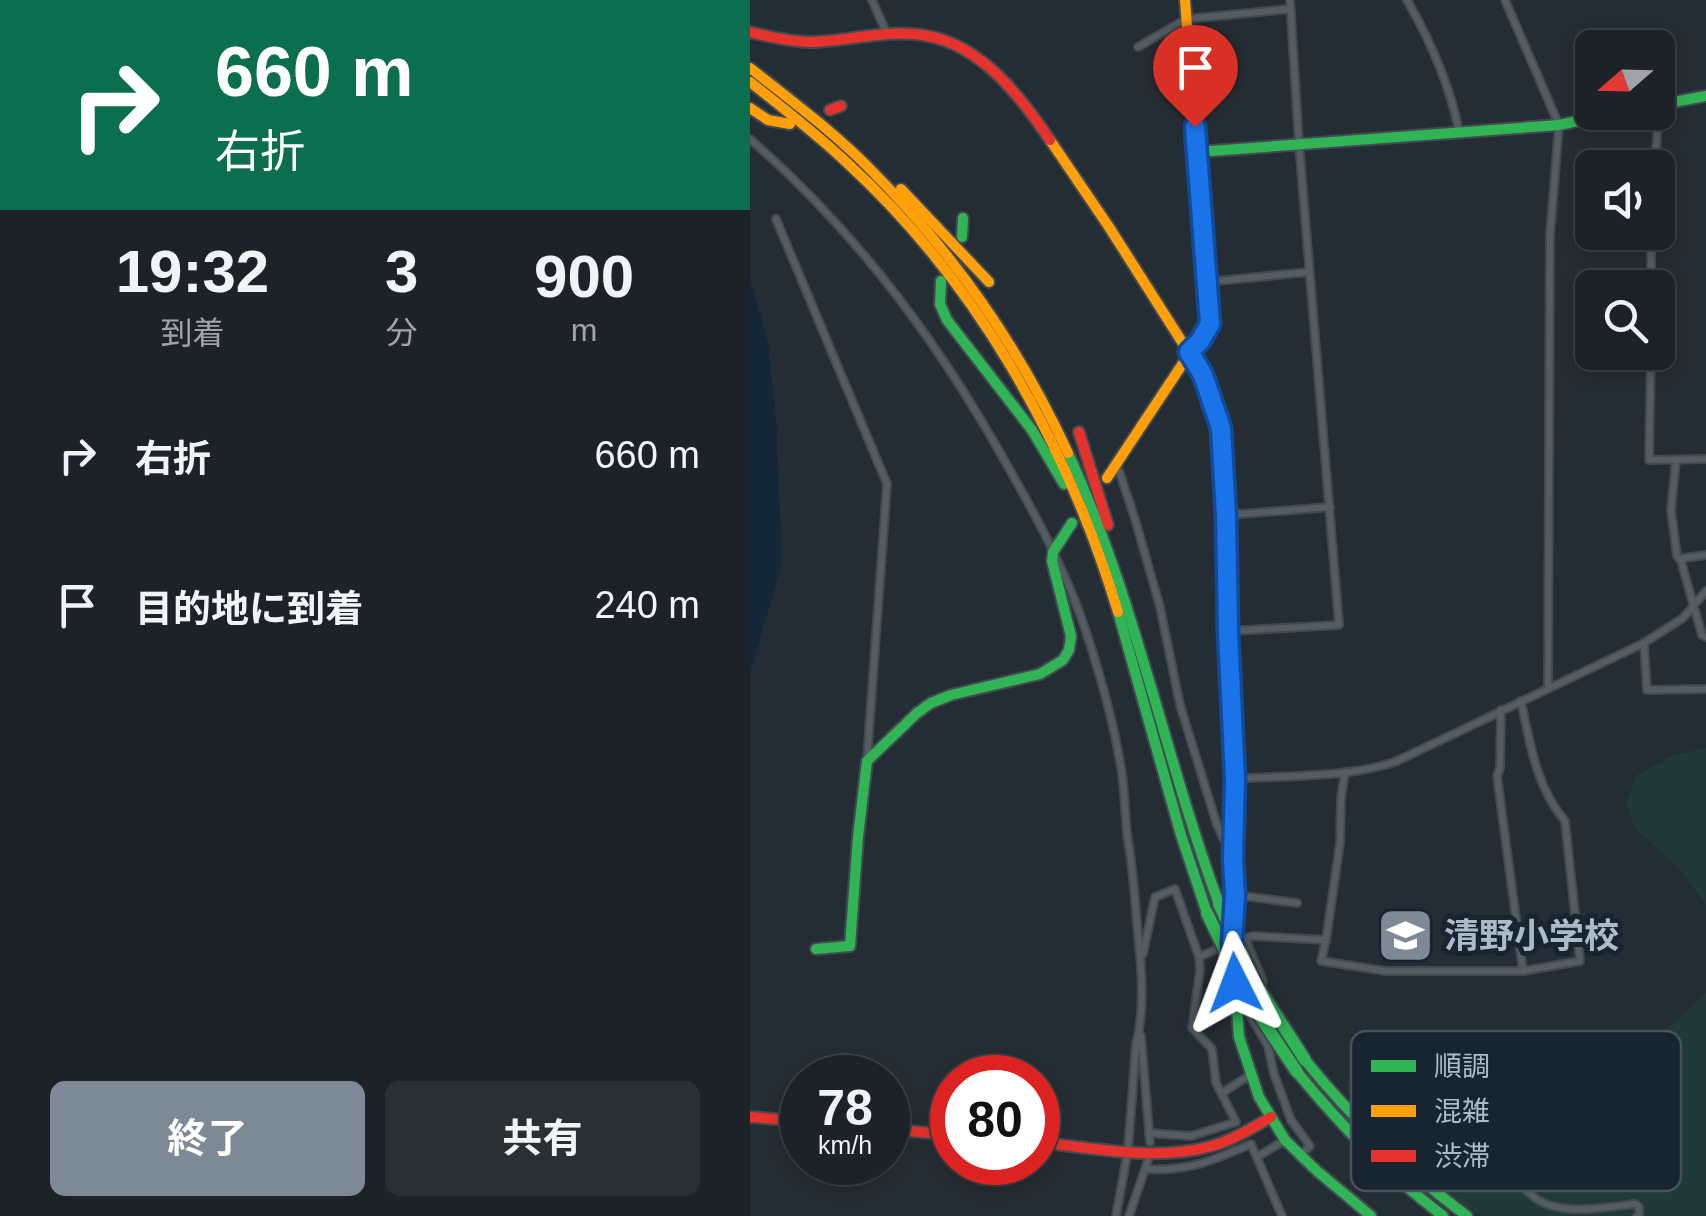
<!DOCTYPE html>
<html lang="ja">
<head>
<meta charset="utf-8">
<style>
	body { margin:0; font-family:Arial,"Noto Sans JP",sans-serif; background:#292f33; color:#f1f3f6; height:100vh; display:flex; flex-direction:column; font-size:38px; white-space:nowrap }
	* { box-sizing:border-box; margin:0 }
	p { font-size:32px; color:#a0a4a7 }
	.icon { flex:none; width:55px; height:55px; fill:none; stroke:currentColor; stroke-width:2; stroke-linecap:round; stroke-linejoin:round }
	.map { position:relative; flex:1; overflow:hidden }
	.drawer { display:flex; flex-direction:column; background:#1c2227; width:750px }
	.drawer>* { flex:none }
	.guide { background:#0b6e4f; color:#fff; overflow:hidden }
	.needle { width:65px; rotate:250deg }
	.tools { position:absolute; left:825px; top:30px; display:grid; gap:20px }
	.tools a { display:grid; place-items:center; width:100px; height:100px; border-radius:15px; background:#1c2227; box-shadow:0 5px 15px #0003,0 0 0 2px #3a3f44; font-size:50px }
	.speed { position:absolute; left:30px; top:1055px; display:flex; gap:20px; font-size:50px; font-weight:700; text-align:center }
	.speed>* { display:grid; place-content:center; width:130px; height:130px; border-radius:50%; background:#1c2227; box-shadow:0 5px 15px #0003,0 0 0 2px #3a3f44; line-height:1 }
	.speed small { font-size:25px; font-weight:400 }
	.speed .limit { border:15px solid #d22; background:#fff; color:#111 }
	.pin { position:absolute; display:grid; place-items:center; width:85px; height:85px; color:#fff; margin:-102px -42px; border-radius:50% 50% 50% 0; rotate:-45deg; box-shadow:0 0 10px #0007 }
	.pin .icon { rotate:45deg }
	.me { position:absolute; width:110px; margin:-55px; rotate:357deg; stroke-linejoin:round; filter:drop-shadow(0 0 8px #0008) }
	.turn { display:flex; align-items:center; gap:35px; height:210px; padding:0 50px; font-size:45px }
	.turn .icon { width:130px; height:130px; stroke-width:2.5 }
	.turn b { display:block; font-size:70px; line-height:85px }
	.eta { display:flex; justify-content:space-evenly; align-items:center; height:170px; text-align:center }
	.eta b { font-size:60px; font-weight:700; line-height:70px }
	.primary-button { display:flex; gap:20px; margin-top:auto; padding:20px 50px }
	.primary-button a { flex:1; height:115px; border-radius:15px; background:#7d8994; color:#fff; font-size:40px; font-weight:700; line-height:115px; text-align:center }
	.primary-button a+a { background:#292f33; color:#f1f3f6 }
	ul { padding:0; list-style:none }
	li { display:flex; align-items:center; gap:30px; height:150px; padding:0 50px }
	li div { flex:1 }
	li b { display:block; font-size:38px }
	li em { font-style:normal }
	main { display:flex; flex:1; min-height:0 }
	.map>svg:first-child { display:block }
	.green { fill:#22393a }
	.water { fill:#142738 }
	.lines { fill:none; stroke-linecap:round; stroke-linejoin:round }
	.street-casing { stroke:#424a51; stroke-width:10 }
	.fast-casing { stroke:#424a51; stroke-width:14 }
	.slow-casing { stroke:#424a51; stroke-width:14 }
	.jam-casing { stroke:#424a51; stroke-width:14 }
	.street { stroke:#545c62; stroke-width:6 }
	.fast { stroke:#30b455; stroke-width:10 }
	.slow { stroke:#ff9f0a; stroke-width:10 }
	.jam { stroke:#e5322d; stroke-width:10 }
	.fast-bridge-casing { stroke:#414950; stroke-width:16; stroke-linecap:butt }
	.fast-bridge { stroke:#30b455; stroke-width:12 }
	.route-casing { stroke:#114b97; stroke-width:25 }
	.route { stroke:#1a73e8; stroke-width:18 }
	.labels { text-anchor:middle; stroke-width:10; stroke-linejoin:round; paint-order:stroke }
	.poi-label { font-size:35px; font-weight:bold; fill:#adbac7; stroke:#18242f; text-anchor:start }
	.key { fill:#18242f; stroke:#45515d; stroke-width:2.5 }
	.key-label { font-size:28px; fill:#adbac7 }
</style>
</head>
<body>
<main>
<section class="drawer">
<div class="guide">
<div class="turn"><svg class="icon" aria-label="right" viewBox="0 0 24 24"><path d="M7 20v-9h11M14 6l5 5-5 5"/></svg><div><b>660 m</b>右折</div></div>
</div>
<div class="eta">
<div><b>19:32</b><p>到着</p></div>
<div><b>3</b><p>分</p></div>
<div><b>900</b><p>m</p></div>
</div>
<ul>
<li><svg class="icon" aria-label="right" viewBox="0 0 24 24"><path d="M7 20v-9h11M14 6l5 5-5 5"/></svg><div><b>右折</b></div><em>660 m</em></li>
<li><svg class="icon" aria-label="arrive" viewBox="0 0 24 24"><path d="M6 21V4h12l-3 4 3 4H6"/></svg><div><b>目的地に到着</b></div><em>240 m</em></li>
</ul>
<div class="primary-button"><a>終了</a><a>共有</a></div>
</section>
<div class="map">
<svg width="956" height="1216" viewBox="0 0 956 1216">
	<rect width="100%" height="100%" fill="#252d34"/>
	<g class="green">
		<polygon points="956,748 956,905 930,869 884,827 876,803 887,775 922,756"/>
		<polygon points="956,993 956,1216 731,1216 689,1188 649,1153 612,1118 597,1088 605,1067 628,1049 655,1045 681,1060 751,1084 799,1081 882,1052 927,1021"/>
	</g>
	<polygon class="water" points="0,278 18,344 26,417 32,563 0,674"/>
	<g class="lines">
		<defs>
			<g id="street">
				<polyline points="122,0 137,34"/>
				<path d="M657,0C681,42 700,84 709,132"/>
				<polyline points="755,0 809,125 800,235 798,688"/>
				<polyline points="388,47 436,19 540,9"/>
				<path d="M0,139C98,224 176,325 241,437C279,503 317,569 339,641C353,684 365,729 372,774C375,796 375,819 378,841C383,869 385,896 387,924C391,963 396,1006 386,1044L378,1150L366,1216"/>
				<polyline points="905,168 909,106"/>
				<polyline points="26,219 137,484 117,759"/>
				<polyline points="901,232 901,288"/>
				<polyline points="457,282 559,272"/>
				<polyline points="901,352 899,460 956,459"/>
				<polyline points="926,460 921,510 927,556 931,561 952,635 956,637"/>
				<polyline points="367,465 385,519 410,607 430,705 467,825 480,853"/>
				<polyline points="478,515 580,507"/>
				<polyline points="931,561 934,558 956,555"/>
				<polyline points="478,631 589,625 549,144 540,0"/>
				<polyline points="894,643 897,690 956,689"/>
				<polyline points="751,710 750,768 747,776 773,971"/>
				<path d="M486,779C535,775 601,778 647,761L894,643L933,618L956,591"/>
				<polyline points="486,895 547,903"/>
				<polyline points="495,938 513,981 498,1012 518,1046 524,1074 541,1120 560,1146 551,1154"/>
				<polyline points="488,940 503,936 576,940 590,843 591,798 595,772"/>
				<path d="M576,940L571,961L635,971H773L830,961L815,821C786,787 780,743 771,701"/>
				<polyline points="393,954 405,897 425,889 449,957 450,971 442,1028 462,1049 466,1083 486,1122 441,1136 399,1133"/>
				<polyline points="449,957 472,947"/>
				<polyline points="391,1036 400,1142"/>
				<polyline points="472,1093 500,1075"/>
				<polyline points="507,1157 535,1140"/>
				<path d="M396,1169C437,1172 464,1160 501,1144L532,1216"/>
				<path d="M769,1184C775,1189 781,1195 788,1200C815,1216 855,1207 885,1204L889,1207V1214L887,1216"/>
				<polyline points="379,1216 398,1160"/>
			</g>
			<g id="fast">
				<polyline points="908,105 956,96"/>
				<polyline points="447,152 809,125 870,112"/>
				<polyline points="212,237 213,218"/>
				<polyline points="191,281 190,304 197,320 282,430 314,484"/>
				<path d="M318,453C385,598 414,755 469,904"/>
				<polyline points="368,612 431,835 457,913"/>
				<polyline points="481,697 485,779 483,859 485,895 482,942 489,1037 509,1097 535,1140 567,1171 621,1216"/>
				<polyline points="66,949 100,946 108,837 117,761 167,713 181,703 201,695 290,674 313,660 319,650 321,636 302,561 303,552 322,523"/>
				<path d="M555,1060C603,1119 656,1171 717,1216"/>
				<path d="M547,1072C591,1126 638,1174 693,1216"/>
			</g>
			<g id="slow">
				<path d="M0,68C42,101 85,133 123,172C203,253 270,349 318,453"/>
				<path d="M0,82C32,107 64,132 94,160C227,281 316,441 368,612"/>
				<polyline points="0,108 18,120 40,124"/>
				<polyline points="300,140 359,227 453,375 471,429 476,515 481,697"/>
				<polyline points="151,189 239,282"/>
				<polyline points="357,478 459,324 435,0"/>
			</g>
			<g id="jam">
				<path d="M0,32C20,37 41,42 62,42C100,41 141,28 178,36C232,46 271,97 300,140"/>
				<polyline points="80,110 91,106"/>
				<polyline points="329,432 358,525"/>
				<polyline points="0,1117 52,1121"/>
				<polyline points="138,1129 202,1135"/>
				<path d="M288,1142C343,1148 403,1161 458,1147C481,1141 501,1129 521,1117"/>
			</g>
		</defs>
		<use href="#street" class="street-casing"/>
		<use href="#fast" class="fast-casing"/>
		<use href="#slow" class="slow-casing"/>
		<use href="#jam" class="jam-casing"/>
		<use href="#street" class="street"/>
		<use href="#fast" class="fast"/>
		<use href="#slow" class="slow"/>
		<use href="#jam" class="jam"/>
		<defs>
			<g id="fast-bridge">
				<polyline points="469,904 505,982 555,1060"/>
				<polyline points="457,913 497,997 547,1072"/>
			</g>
		</defs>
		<use href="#fast-bridge" class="fast-bridge-casing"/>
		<use href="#fast-bridge" class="fast-bridge"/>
	</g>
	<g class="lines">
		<defs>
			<polyline id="route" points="445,127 460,324 450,341 439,352 453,375 471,428 476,515 478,631 485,779 483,859 485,895 482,942 485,983"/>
		</defs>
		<use href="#route" class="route-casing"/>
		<use href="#route" class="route"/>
	</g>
	<defs>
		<symbol id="school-square" viewBox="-11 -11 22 22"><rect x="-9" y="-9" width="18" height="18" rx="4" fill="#7d8994" stroke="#18242f"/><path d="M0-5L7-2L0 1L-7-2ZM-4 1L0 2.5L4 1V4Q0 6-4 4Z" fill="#fff"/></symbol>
	</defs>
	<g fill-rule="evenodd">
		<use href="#school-square" x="624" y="904" width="63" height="63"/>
	</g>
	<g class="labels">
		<g class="poi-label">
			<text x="694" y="948">清野小学校</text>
		</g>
	</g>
	<rect x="601" y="1031" width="330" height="160" rx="15" class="key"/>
	<rect x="621" y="1060" width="45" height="12" fill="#30b455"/>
	<rect x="621" y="1105" width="45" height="12" fill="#ff9f0a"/>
	<rect x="621" y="1150" width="45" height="12" fill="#e5322d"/>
	<g class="key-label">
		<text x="684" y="1076">順調</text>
		<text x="684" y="1121">混雑</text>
		<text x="684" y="1166">渋滞</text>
	</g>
</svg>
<div class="tools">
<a><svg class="needle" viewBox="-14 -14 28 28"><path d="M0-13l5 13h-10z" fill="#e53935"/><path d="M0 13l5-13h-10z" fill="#a0a4a7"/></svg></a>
<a><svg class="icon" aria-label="sound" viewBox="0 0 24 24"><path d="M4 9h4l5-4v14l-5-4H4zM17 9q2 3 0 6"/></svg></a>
<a><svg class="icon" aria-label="search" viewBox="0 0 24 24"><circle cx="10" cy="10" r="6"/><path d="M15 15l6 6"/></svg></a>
</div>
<div class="speed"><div>78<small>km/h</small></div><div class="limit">80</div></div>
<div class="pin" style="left:445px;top:127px;background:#d93025"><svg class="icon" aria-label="arrive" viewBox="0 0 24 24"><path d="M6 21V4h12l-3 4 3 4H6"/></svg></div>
<svg class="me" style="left:485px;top:983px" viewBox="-20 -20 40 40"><path d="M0-17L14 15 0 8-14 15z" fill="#1a73e8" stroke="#fff" stroke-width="4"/></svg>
</div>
</main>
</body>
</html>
